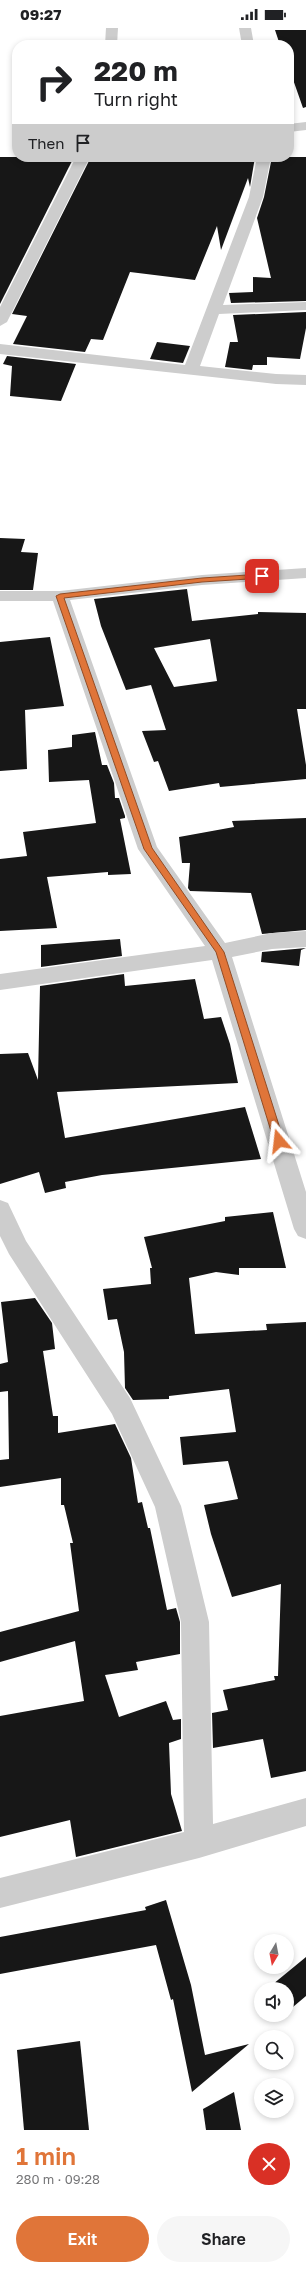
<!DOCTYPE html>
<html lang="en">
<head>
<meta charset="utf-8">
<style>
	body { margin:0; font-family:"Golos Text",sans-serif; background:#f6f6f6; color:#202124; height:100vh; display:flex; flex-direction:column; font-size:15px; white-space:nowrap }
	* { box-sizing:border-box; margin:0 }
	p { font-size:13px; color:#757577 }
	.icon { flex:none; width:22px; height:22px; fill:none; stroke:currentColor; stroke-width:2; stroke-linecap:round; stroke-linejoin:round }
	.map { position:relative; height:2102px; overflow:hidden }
	.drawer { display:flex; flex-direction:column; background:#fff; flex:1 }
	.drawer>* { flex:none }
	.banner { position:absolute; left:12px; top:12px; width:282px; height:122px; border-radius:16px; box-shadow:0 2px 6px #0003; background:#fff; color:#202124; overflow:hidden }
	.needle { width:26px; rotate:190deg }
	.controls { position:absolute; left:254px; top:1906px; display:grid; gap:8px }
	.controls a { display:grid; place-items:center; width:40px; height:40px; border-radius:50%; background:#fff; box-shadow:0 2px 6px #0003; font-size:20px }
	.pin { position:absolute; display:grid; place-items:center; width:34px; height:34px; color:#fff; margin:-17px; border-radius:8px; box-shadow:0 2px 6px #0006 }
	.me { position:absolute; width:44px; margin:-22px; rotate:343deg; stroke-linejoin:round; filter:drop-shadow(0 0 3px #0008) }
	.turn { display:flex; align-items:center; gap:14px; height:84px; padding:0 16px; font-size:18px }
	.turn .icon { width:52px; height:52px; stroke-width:2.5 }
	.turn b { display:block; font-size:28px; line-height:34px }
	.then { display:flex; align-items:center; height:38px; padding:0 16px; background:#0003; gap:8px; font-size:15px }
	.round { display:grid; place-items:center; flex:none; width:42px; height:42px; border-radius:21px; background:#f6f6f6 }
	.head { display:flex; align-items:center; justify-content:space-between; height:68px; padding:0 16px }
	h1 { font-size:24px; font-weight:600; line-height:30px; color:#e07539 }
	.primary-button { display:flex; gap:8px; margin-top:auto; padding:8px 16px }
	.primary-button a { flex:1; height:46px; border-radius:24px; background:#e07539; color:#fff; font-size:16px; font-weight:600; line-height:46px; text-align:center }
	.primary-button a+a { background:#f6f6f6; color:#202124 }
	.status { display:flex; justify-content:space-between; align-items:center; height:28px; padding:0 20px; background:#fff; direction:ltr }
	.status svg { height:11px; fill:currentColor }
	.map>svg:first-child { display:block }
	.building { fill:#171717; fill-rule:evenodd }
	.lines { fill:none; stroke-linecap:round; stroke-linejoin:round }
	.minor { fill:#cdcdcd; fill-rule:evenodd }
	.route { fill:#e07539; stroke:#924c25 }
</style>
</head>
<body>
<div class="status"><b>09:27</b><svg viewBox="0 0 49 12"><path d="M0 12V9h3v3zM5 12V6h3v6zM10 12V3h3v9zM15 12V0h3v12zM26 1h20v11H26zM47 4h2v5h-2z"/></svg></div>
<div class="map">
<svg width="306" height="2102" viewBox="0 0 306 2102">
	<rect width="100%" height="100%" fill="#fff"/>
	<g class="building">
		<polygon points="275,2 306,2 306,79 303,80 289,40 289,17 280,17"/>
		<polygon points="0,129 74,129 0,276"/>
		<polygon points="91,129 255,129 250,159 248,150 221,222 217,198 195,252 130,244 103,312 91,311 85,324 13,316 27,288 12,286"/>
		<polygon points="272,129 306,129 306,273 231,275 229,265 253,264 253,249 271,250 257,190 264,169"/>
		<polygon points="306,284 306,300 300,331 267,329 267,337 253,337 252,342 225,339 230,314 238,314 233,287"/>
		<polygon points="157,314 190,318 183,335 150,331"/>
		<polygon points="7,328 76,336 61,373 10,368 12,338 3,336"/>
		<polygon points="0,510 25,511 21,524 38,525 33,562 0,562"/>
		<path d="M187,561L192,593L258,586V584L306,585V681H297L306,737V751L220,759L219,755L169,763L158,733L154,734L142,703L166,702L151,657L126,662L101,598L94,571ZM210,611L217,653L174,659L154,620Z"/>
		<polygon points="50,609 64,678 25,682 27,741 0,743 0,614"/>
		<polygon points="95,704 102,737 107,737 114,755 115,770 119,770 125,788 125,790 120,791 131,846 108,847 108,844 47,849 57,900 0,903 0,831 27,828 23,804 96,795 89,752 49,754 48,722 72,719 72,707"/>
		<polygon points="306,790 306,902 262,906 251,865 190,863 188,860 190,835 182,835 179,809 234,799 232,793"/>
		<polygon points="120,911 122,928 41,939 41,917"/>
		<polygon points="306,920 301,922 299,938 261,934 262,924"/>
		<polygon points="124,946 125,958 195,951 204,991 221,989 230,1016 238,1055 57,1064 65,1110 245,1079 261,1131 102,1147 65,1154 66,1160 45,1165 39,1144 0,1156 0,1026 28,1025 38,1052 40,958"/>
		<polygon points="273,1184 286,1240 239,1240 239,1247 216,1244 189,1250 195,1306 267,1302 266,1296 306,1294 306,1743 271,1750 263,1711 213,1720 212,1685 228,1682 223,1662 275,1652 274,1648 278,1648 281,1556 232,1569 211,1506 204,1477 238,1471 228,1433 183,1437 180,1409 236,1404 229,1361 169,1368 169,1371 133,1372 125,1360 124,1324 117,1291 108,1292 103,1261 151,1256 150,1240 152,1240 144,1209 225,1193 225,1189"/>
		<polygon points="35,1270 52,1295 55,1321 43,1323 53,1388 58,1388 58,1405 115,1396 131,1430 138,1475 142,1474 148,1500 150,1500 167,1582 176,1580 180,1594 180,1626 136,1634 138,1642 105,1647 119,1689 166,1673 173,1692 181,1691 181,1711 169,1715 171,1766 182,1803 76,1829 70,1792 0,1809 0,1688 84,1673 75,1613 0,1634 0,1604 79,1583 70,1515 73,1515 64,1477 61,1477 61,1450 0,1459 0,1432 9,1431 8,1363 0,1364 0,1336 8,1334 1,1274"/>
		<polygon points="166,1872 191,1957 205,2027 249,2016 192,2064 173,1971 171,1972 156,1917 0,1946 0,1909 146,1882 145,1879"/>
		<polygon points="306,1929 306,1968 287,1984 287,1961 267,1961"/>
		<polygon points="80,2013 89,2102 24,2102 17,2022"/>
		<polygon points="234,2064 241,2102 206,2102 203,2081"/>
	</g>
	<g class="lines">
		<g class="minor">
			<polygon points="106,0 118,0 117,17 105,17"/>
			<polygon points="239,0 251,0 254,17 242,17"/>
			<polygon points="306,94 306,102 289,104 289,96"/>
			<polygon points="76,129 90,129 7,294 0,298 0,279"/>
			<polygon points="257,129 271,129 263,169 223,277 306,274 306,282 219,286 200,338 276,346 306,347 306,357 276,356 0,326 0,316 185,337 249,169"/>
			<polygon points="306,540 306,550 202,557 70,572 157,819 225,915 272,905 306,903 306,919 272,921 232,929 306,1164 306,1211 298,1208 294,1201 212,932 0,962 0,946 205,918 138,821 53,573 0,573 0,563 60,563 202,547"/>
			<polygon points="0,1172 8,1175 26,1213 130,1370 181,1478 209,1594 213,1796 306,1770 306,1798 199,1830 0,1880 0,1850 184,1804 181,1594 155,1479 112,1386 9,1226 0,1208"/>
		</g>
	</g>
	<polygon class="route" points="262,546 265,548 264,550 202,554 64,570 152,820 224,924 284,1113 279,1117 274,1113 216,924 144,821 56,568 60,566 202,550"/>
</svg>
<div class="controls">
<a><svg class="needle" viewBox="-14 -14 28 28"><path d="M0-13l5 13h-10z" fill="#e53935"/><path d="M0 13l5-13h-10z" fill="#757577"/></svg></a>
<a><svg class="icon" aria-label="sound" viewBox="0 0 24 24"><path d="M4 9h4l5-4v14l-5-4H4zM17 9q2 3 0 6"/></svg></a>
<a><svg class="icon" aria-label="search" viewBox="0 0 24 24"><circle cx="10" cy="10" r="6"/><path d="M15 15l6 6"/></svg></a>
<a><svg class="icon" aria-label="layers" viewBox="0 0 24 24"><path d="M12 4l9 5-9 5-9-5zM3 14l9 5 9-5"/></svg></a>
</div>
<div class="pin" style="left:262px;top:548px;background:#d93025"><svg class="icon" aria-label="arrive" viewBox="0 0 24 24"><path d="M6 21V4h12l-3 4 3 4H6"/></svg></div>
<svg class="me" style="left:279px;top:1113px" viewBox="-20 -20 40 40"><path d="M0-17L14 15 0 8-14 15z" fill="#e07539" stroke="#fff" stroke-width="4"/></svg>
<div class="banner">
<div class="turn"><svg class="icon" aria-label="right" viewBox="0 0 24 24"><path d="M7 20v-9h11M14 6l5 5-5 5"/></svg><div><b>220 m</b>Turn right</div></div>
<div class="then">Then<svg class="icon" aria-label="arrive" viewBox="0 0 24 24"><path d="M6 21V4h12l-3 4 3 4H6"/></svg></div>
</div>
</div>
<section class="drawer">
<div class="head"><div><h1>1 min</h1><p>280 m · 09:28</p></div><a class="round" style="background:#d93025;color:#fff"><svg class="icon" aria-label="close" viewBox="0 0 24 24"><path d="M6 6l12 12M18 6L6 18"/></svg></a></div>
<div class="primary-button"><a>Exit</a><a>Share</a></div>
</section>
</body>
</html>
